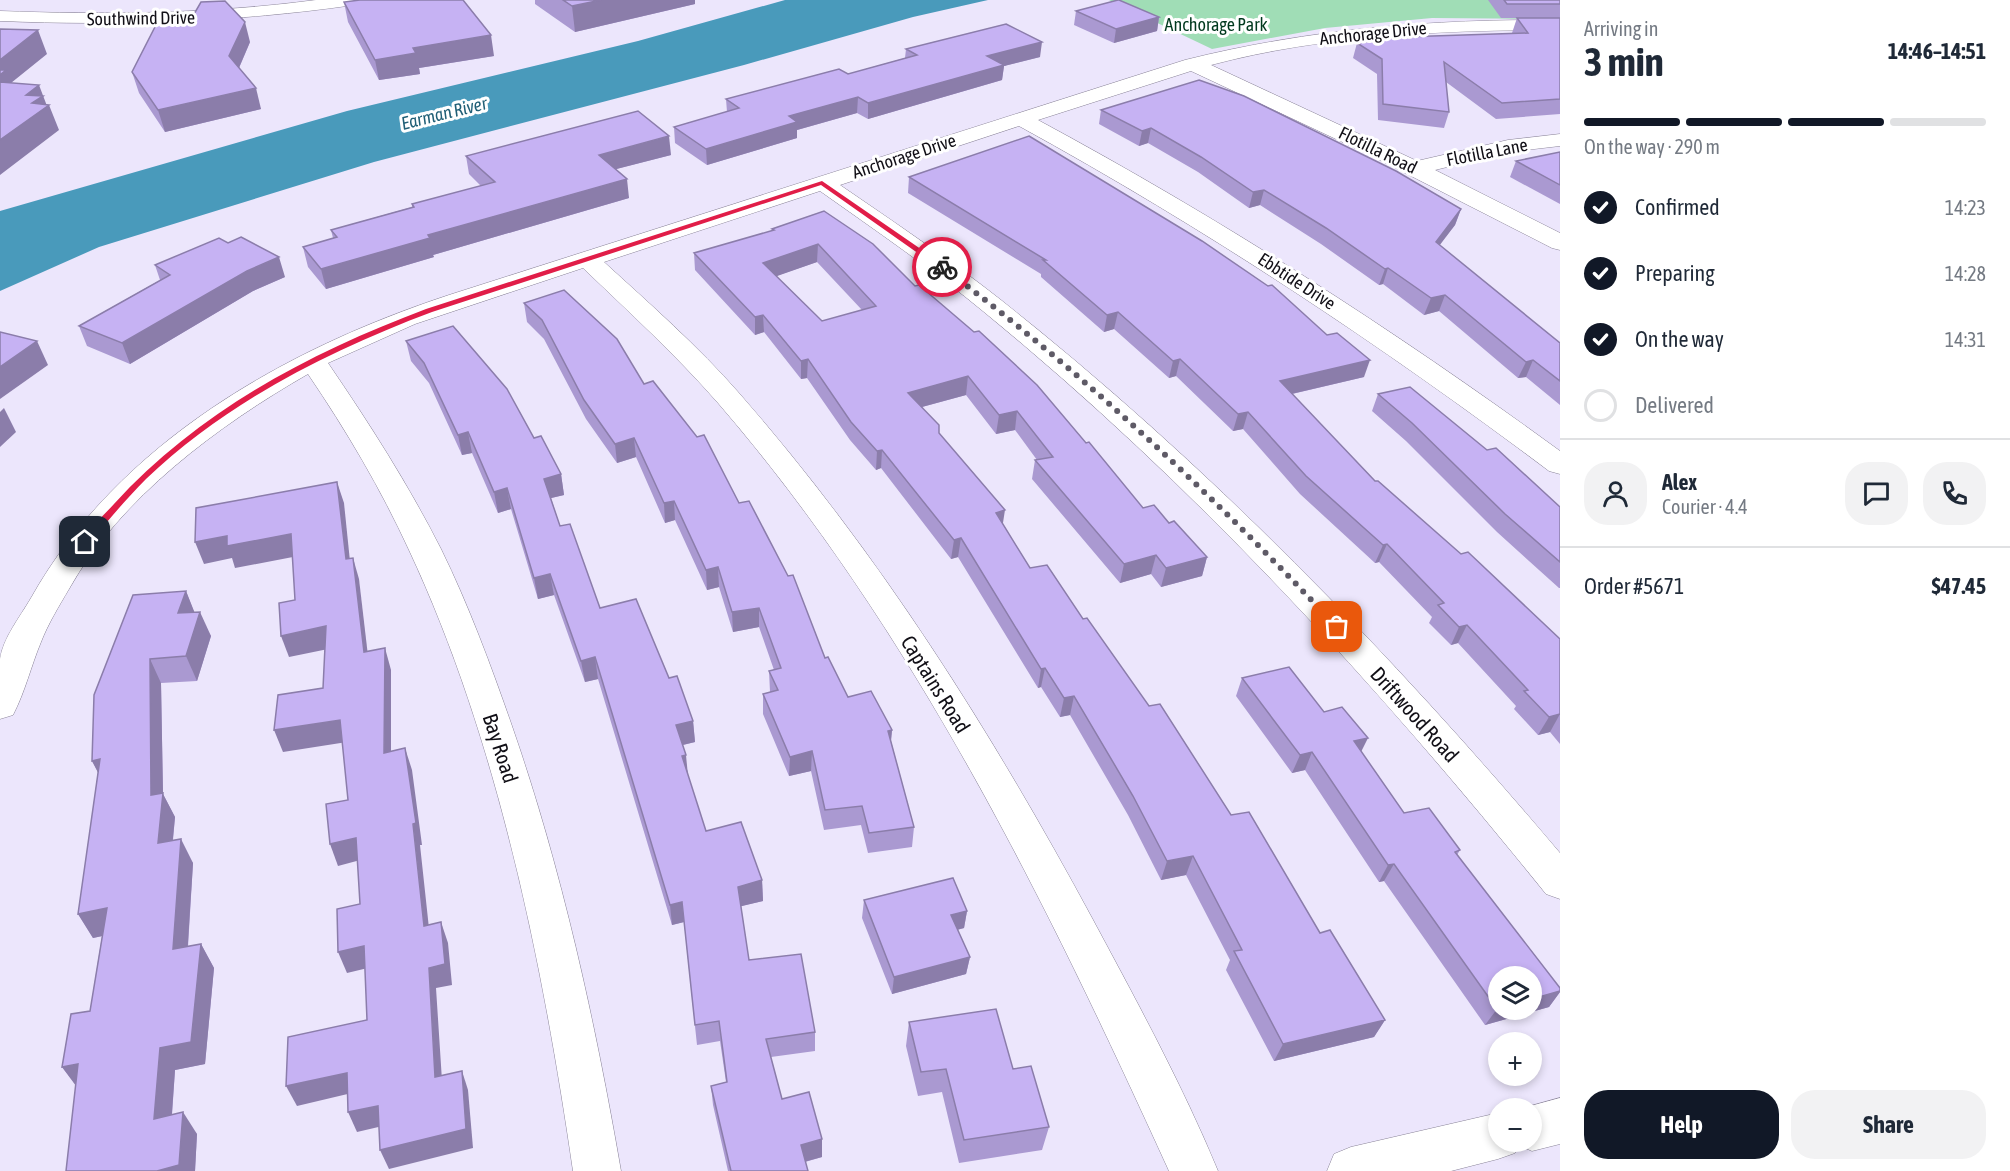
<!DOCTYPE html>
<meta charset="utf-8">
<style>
:root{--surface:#fff;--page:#f2f2f3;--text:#1f2937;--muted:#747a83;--line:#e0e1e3;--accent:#111827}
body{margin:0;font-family:"Asap Condensed",sans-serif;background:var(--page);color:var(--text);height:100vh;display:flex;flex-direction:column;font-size:22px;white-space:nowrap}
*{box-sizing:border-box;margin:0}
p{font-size:20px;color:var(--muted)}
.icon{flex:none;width:33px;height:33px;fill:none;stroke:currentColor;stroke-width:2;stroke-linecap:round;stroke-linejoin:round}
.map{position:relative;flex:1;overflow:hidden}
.side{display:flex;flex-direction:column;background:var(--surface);width:450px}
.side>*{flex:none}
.tools{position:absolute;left:1488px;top:966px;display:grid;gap:12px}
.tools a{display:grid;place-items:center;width:54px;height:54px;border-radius:50%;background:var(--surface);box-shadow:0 3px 9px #0003;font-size:30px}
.pin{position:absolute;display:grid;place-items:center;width:51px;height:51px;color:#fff;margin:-26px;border-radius:12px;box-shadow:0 3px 9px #0006}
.courier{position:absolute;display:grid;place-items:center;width:60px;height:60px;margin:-30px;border:4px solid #e11d48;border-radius:50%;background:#fff;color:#222;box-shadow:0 2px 8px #0007}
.overview em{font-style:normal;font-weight:700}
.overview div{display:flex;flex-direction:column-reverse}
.overview{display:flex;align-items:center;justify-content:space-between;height:102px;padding:0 24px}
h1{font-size:39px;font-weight:700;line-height:45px}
.bar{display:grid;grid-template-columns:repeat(4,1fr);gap:9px 6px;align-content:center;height:72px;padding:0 24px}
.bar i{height:8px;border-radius:4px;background:var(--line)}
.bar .on{background:var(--accent)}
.bar p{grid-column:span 4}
.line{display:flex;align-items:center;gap:15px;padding:0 24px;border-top:2px solid var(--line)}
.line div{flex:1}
.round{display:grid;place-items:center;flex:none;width:63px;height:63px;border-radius:24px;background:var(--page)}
ol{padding:0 24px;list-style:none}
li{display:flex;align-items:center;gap:18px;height:66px}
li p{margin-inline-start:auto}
li .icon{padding:6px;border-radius:50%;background:var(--accent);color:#fff;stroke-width:4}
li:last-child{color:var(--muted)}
li i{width:33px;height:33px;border:3px solid var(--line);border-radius:50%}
.cta{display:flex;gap:12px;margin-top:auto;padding:12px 24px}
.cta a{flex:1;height:69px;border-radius:24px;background:var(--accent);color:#fff;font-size:24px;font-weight:700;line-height:69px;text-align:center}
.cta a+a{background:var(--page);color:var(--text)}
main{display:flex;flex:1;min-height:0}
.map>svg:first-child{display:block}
.green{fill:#a0ddb6}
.water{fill:#499abb}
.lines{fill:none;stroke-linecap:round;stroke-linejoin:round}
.minor-casing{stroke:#898397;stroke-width:1}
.minor{fill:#fff;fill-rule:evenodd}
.wall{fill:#aa99d1;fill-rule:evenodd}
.shaded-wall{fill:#8b7daa}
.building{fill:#c6b2f3;stroke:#8b7daa;stroke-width:1.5;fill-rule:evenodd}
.route{fill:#e11d48}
.done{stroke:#5e5a66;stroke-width:6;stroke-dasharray:0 10.8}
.labels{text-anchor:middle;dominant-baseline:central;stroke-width:6;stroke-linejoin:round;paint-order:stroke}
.far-street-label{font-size:18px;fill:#110f16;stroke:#fff}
.far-park-label{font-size:18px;fill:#00391e;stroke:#fff}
.far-water-label{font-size:18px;font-style:italic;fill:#205f76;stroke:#fff}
.street-label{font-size:21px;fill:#110f16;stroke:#fff}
</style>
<main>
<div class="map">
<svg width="1560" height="1171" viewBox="0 0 1560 1171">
<rect width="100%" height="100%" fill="#ece6fc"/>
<!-- green -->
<polygon class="green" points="1109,0 1560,0 1560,19 1432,18 1325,28 1212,49"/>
<!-- water -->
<polygon class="water" points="785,0 988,0 913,17 744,65 374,162 99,247 0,291 0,211 347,111 638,41"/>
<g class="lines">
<defs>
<g id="minor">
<path d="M316 0H363L360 4 354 5C236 22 119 26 0 21V11C105 15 211 14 316 0Z"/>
<path d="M1560 20V30C1443 30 1324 35 1211 65L1417 161 1508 140 1560 134V146L1508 152 1435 170 1560 233V250L1552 248 1370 155 1191 71 1038 120C1220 218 1393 329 1560 451V474L1549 471C1380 344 1205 228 1019 126L840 185C894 222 949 259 1001 300 1207 463 1390 652 1560 853V899L1546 894C1376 683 1194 484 984 312 932 269 875 230 820 191L604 262C650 304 698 346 739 393 879 553 991 731 1092 918 1136 1000 1182 1084 1218 1171H1169C1046 901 913 629 718 403 676 355 629 312 583 268L415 324 328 363C369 423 408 484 441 549 469 606 491 666 512 726 562 870 595 1021 621 1171H573C543 965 498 740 409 550 381 489 346 430 308 374 219 425 120 498 69 589 59 606 48 624 41 642 31 666 25 692 13 715L0 719C0 699 0 678 0 659 3 638 20 617 31 598 118 443 285 349 449 295L1185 60C1309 29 1433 19 1560 20Z"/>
<polygon points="1560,1098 1560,1144 1532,1151 1518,1145 1515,1153 1498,1159 1451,1171 1327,1171 1334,1154 1351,1147 1498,1113 1498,1142 1532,1142 1532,1108 1523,1108"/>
</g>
</defs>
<!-- minor casing -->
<use href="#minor" class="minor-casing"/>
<!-- minor -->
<use href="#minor" class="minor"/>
</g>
<!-- wall -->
<g class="wall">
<polygon points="535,0 695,0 695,4 575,32 535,4"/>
<polygon points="1488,0 1560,0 1560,114 1496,119 1446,82 1449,112 1444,128 1378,120 1377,74 1353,58 1357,43 1512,33 1517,18 1501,18"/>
<polygon points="344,2 494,56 419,68 420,74 379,80 348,22"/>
<polygon points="1076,11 1159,17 1157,31 1114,43 1074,25"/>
<polygon points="250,42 239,68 261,109 165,132 139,93 132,72"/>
<polygon points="906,49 1040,57 1004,66 1002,80 868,119 857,113 797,130 797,138 707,165 675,143 674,127 727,112 726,99 848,74 905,58"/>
<polygon points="1101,110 1461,209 1455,225 1439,245 1560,343 1560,405 1526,377 1518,378 1439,311 1424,315 1383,284 1379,285 1321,244 1260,205 1249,208 1198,172 1148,143 1139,146 1099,124"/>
<polygon points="1560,152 1560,204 1510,177 1516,161"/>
<polygon points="671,155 616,169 629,198 433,255 434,257 326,289 308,267 303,247 333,238 331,230 412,207 412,204 481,186 469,174 466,156"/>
<polygon points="909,177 1364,377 1292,394 1375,481 1461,554 1560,639 1560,744 1550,732 1538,735 1514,709 1516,706 1458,643 1451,645 1429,623 1432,617 1379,562 1375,563 1300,494 1243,429 1233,431 1176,376 1169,378 1114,329 1104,332 1041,277 1041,274 908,193"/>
<path d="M824 211 915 286 1143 508 1169 523 1207 557 1202 576 1161 587 1151 574 1120 583 1032 479 1035 460H1037L1015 430 996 434 966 395 922 407 939 433 1003 524 1030 568 1083 619 1385 1020 1374 1037 1274 1061 1226 970 1230 960 1186 875 1161 880 1128 815 1070 715 1060 717 1041 687 1038 688 958 557 951 559 881 468 876 470 850 440 807 378 801 379 764 332 755 335 695 270 694 253 772 231V229ZM817 262 862 310 822 321 776 276Z"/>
<polygon points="155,265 285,277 253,291 130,364 87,346 79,326 160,280"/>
<polygon points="524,303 644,384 739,503 825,658 848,697 892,730 891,741 914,827 912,847 868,853 861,825 824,830 811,771 789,776 763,714 763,694 770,692 769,671 774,670 759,627 733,632 719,587 707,590 675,520 665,523 636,457 617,463 586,419 544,339 527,322"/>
<polygon points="406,341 534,438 561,474 564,495 551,498 560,526 600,608 669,678 693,721 695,742 683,745 688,776 706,831 762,880 763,901 741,906 749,960 815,1032 815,1051 771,1057 782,1099 822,1157 805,1162 808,1171 728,1171 713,1105 711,1086 726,1082 720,1041 697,1045 684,922 672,925 598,679 585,682 554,595 538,599 511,509 498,513 472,453 462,455 429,383 411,361"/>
<polygon points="1378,394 1487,450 1560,507 1560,588 1559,588 1497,532 1406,441 1372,411"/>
<polygon points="186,591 194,612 211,636 197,681 161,683 163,794 175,817 173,840 193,863 188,947 201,944 214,968 205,1064 175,1070 172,1115 197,1134 195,1171 66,1171 76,1085 62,1067 90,1011 102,936 93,938 78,914 98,772 92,761"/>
<polygon points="1242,678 1324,712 1361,752 1404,813 1460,850 1457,855 1560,988 1560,992 1549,1007 1485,1025 1384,881 1379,882 1305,770 1292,773 1236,696"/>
<polygon points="864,900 967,911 964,928 957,930 970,957 966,974 892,994 862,918"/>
<polygon points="909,1022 1013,1069 1049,1127 1042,1150 959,1163 942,1092 918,1096 906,1046"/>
</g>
<!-- shaded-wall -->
<g class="shaded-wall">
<polygon points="601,0 695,0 695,4 575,32 572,6"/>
<polygon points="1159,17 1157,31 1114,43 1116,29"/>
<polygon points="245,22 250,42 235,77 229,56"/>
<polygon points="38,30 47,54 11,83 0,106 0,60"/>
<polygon points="491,35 494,56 419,68 420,74 379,80 375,60 413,48"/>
<polygon points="1042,42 1040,57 1004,66 1002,80 868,119 868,103 987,56"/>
<polygon points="39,85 47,106 49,105 59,130 0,175 0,140 26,95"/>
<polygon points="256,88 261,109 165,132 158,110"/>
<polygon points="858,97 857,113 797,130 797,138 707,165 706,149 789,116"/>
<polygon points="1151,128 1148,143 1139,146 1142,131"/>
<polygon points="669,136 671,155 601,173 599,155"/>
<polygon points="627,179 629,198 433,255 434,257 326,289 321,269 428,235"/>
<polygon points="1264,190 1260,205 1249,208 1253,192"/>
<polygon points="1461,209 1455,225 1430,258 1436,242"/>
<polygon points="818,244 817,262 763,281 763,263"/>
<polygon points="279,257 285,277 253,291 130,364 122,343 247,271"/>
<polygon points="1388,268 1383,284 1379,285 1385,269"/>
<polygon points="1445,295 1439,311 1424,315 1431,298"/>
<polygon points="1118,312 1114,329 1104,332 1107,315"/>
<polygon points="763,315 764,332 755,335 755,317"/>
<polygon points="37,341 48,365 0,399 0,367"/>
<polygon points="808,359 807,378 801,379 801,361"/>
<polygon points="1180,359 1176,376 1169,378 1173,361"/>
<polygon points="1370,360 1364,377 1274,398 1280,381"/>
<polygon points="1533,360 1526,377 1518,378 1526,362"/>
<polygon points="968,376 966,395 907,411 908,393"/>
<polygon points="4,408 16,432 0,447 0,412"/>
<polygon points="1017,411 1015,430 996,434 999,415"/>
<polygon points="1248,412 1243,429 1233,431 1238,414"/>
<polygon points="468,432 472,453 462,455 458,435"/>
<polygon points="634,438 636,457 617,463 615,444"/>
<polygon points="882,450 881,468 876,470 877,451"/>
<polygon points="561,474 564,495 547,499 544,479"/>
<polygon points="337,482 344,503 352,581 346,559"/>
<polygon points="507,488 511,509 498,513 494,492"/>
<polygon points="674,501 675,520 665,523 664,503"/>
<polygon points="1005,510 1002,529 996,513"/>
<polygon points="291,534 298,556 235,568 232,558 204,564 195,542 227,536"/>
<polygon points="961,538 958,557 951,559 954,540"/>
<polygon points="1387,544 1379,562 1375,563 1383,545"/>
<polygon points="1156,555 1151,574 1120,583 1124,564"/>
<polygon points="1207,557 1202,576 1161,587 1166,568"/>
<polygon points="353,558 359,579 370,673 364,652"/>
<polygon points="718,567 719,587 707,590 706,570"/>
<polygon points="550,574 554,595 538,599 534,578"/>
<polygon points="186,591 196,616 178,613"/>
<polygon points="759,608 759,627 733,632 732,612"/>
<polygon points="200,612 211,636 197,681 186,656"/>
<polygon points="1467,625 1458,643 1451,645 1459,627"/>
<polygon points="326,626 333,648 289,657 281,636"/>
<polygon points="385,648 391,670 391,775 384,753"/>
<polygon points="595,657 598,679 585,682 581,661"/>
<polygon points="150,659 161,683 163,794 175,817 170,868 158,843 151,795"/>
<polygon points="1045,668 1041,687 1038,688 1041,669"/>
<polygon points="1074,696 1070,715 1060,717 1064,698"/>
<polygon points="1560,714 1550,732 1538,735 1549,717"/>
<polygon points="340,720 347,742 283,752 274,730"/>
<polygon points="693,721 695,742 678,746 676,725"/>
<polygon points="892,730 890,750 888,731"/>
<polygon points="1368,738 1359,756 1354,741"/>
<polygon points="405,748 412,770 422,845 420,845 431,947 424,926"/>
<polygon points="812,751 811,771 789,776 790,757"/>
<polygon points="1312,752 1305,770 1292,773 1300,755"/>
<polygon points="686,755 688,776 682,756"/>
<polygon points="100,759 105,786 92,761"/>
<polygon points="356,838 364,859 338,866 330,844"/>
<polygon points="181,839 193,863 186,973 173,949"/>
<polygon points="1193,856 1186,875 1161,880 1167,861"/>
<polygon points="1394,864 1384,881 1379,882 1388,865"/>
<polygon points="762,880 763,901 738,907 738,887"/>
<polygon points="682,902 684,922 672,925 670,905"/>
<polygon points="107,908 121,932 93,938 78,914"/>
<polygon points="967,911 964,928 948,932 951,915"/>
<polygon points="441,922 448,943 452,985 436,988 443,1096 435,1077 429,968"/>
<polygon points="201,944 214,968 205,1064 175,1070 170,1140 154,1119 160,1048"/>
<polygon points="364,946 372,967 347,973 338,952"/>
<polygon points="970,957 966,974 892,994 894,977"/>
<polygon points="1560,991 1560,992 1549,1007 1485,1025 1497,1009 1498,1008 1498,1010 1532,1010 1532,999"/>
<polygon points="1385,1020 1374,1037 1274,1061 1283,1044"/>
<polygon points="78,1064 79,1090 62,1067"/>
<polygon points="462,1071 468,1090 473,1148 389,1169 380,1150"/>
<polygon points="347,1073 356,1092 297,1106 286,1086"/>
<polygon points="378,1106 387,1125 357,1132 348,1112"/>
<polygon points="183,1112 197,1134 195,1171 157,1171"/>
<polygon points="822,1139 822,1157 800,1163 801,1145"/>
</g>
<!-- building -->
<g class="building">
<polygon points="360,0 463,0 491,35 413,48 416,53 375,60 344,2"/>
<polygon points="563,0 601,0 572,6"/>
<polygon points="1118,0 1119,0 1159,17 1116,29 1076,11"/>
<polygon points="1504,0 1560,0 1560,4 1507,4"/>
<polygon points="225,1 245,22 229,56 256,88 158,110 132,72 157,23 190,21 201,2"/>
<polygon points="1517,18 1560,18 1560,99 1502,103 1444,62 1449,112 1383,104 1382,59 1357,43 1401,37 1528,33"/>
<polygon points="1006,24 1042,42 987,56 1004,65 868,103 858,97 789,116 797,122 706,149 674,127 739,108 726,99 839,69 848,74 917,55 906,49"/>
<polygon points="0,29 38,30 0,60"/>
<polygon points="0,70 6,70 0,75"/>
<polygon points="1199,80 1244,96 1396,171 1461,209 1436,242 1560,343 1560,381 1533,360 1526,362 1445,295 1431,298 1388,268 1385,269 1326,228 1264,190 1253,192 1201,157 1151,128 1142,131 1101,110"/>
<polygon points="0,82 39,85 26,95 43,96 32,103 49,105 0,140"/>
<polygon points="638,111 669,136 599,155 627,179 428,235 430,238 321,269 303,247 337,237 331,230 414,207 412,204 495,182 466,156"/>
<polygon points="1029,136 1202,241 1268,286 1272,285 1327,335 1337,333 1370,360 1280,381 1375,481 1378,481 1461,554 1468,552 1560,639 1560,714 1549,717 1524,691 1528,690 1467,625 1459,627 1438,605 1444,603 1387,544 1383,545 1306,476 1248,412 1238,414 1180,359 1173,361 1118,312 1107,315 1043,260 1046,260 909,177"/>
<polygon points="1560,152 1560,185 1516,161"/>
<path d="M824 211 873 244 915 286 919 285 974 332 979 331 1037 385 1086 443 1089 442 1143 508 1154 505 1169 523 1174 521 1207 557 1166 568 1156 555 1124 564 1035 460 1053 457 1017 411 999 415 968 376 908 393 939 425V433L1005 510 996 513 1030 568 1047 565 1083 619 1087 618 1149 706 1160 704 1231 815 1249 812 1320 933 1330 930 1385 1020 1283 1044 1234 951 1242 950 1193 856 1167 861 1133 796 1074 696 1064 698 1045 668 1041 669 961 538 954 540 882 450 877 451 851 422 808 359 801 361 763 315 755 317 694 253 774 230 772 229ZM818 244 876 306 822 321 763 263Z"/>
<polygon points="241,237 279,257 247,271 122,343 79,326 170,275 155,265 219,238 228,243"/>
<polygon points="564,290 617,339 644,384 653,381 697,437 704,435 739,503 749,501 788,576 793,575 825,658 828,657 848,697 871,691 892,730 888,731 914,827 869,833 862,806 825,810 812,751 790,757 763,694 778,690 769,671 781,668 759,608 732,612 718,567 706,570 674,501 664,503 634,438 615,444 584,400 542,320 524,303"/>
<polygon points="453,326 507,389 534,438 541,436 561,474 544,479 560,526 570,524 600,608 636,599 669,678 677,676 693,721 676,725 686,755 682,756 706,831 741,822 762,880 738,887 749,960 801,954 815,1032 766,1039 782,1099 809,1092 822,1139 801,1145 808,1171 731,1171 711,1086 727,1082 719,1021 695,1025 682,902 670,905 595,657 581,661 550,574 534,578 507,488 494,492 468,432 458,435 424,363 406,341"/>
<polygon points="0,332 37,341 0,367"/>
<polygon points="1410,387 1487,450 1496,448 1560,507 1560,562 1505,514 1412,423 1378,394"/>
<polygon points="337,482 346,559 353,558 364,652 385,648 384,753 405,748 416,823 413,824 424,926 441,922 445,964 429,968 435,1077 462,1071 466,1129 380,1150 378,1106 348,1112 347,1073 286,1086 288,1037 367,1020 364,946 338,952 337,909 360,904 356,838 330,844 326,804 348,800 340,720 274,730 278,695 323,688 326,626 281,636 279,603 295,600 291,534 227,546 227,536 195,542 196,508"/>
<polygon points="186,591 178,613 200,612 186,656 150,659 151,795 163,793 158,843 181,839 173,949 201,944 191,1042 160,1048 154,1119 183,1112 179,1165 157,1171 66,1171 78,1064 62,1067 71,1014 90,1011 107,908 78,914 100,759 92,761 94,695 133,595"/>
<polygon points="1289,667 1324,712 1342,707 1368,738 1354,741 1404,813 1429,808 1460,850 1455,852 1560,988 1560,991 1532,999 1532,976 1498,976 1498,1008 1497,1009 1394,864 1388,865 1312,752 1300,755 1242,678"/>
<polygon points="953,878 967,911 951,915 970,957 894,977 864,900"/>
<polygon points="996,1009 1013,1069 1031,1066 1049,1127 964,1140 946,1069 921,1072 909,1022"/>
</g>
<!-- route -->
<path class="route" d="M822 181 944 265V268H939L821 185 432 312C328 351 227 402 146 479 126 499 107 522 88 544L80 542C90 528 103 516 114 504 199 411 309 353 426 309Z"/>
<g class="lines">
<!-- done -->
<path class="done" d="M942 267C1085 374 1215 497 1337 627"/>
</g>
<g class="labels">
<!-- far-street labels -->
<g class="far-street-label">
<text transform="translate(141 18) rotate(-1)">Southwind Drive</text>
<text transform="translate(1373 33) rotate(-6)">Anchorage Drive</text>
<text transform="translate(1378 150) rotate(26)">Flotilla Road</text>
<text transform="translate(1487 152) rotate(-11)">Flotilla Lane</text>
<text transform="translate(904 156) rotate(-18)">Anchorage Drive</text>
<text transform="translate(1297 281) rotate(33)">Ebbtide Drive</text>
</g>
<!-- far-park labels -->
<g class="far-park-label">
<text x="1216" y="24">Anchorage Park</text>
</g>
<!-- far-water labels -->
<g class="far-water-label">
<text transform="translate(444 113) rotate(-14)">Earman River</text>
</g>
<!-- street labels -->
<g class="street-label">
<text transform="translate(936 684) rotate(58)">Captains Road</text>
<text transform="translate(1415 714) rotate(48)">Driftwood Road</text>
<text transform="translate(501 748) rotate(72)">Bay Road</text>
</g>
</g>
</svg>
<div class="tools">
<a><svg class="icon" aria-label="layers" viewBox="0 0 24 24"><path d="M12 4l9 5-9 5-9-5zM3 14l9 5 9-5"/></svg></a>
<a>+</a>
<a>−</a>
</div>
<div class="pin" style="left:1337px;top:627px;background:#ea580c"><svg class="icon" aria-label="bag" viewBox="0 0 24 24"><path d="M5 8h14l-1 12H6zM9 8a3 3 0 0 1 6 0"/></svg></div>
<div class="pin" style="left:85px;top:542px;background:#1f2937"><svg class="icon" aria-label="home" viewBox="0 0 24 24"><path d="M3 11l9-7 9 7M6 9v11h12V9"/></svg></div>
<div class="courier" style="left:942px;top:267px"><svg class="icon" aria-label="bike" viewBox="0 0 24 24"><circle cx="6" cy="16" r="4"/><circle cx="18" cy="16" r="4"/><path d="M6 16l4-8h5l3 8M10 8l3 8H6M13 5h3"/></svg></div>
</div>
<section class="side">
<div class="overview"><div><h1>3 min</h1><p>Arriving in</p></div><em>14:46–14:51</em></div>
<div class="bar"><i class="on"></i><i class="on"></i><i class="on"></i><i></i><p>On the way · 290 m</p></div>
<ol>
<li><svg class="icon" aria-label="check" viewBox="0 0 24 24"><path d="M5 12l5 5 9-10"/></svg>Confirmed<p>14:23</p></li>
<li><svg class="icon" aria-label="check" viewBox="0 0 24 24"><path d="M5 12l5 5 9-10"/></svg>Preparing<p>14:28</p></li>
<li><svg class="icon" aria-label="check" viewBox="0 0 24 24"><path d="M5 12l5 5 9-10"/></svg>On the way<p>14:31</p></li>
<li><i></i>Delivered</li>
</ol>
<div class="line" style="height:108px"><a class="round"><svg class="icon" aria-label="person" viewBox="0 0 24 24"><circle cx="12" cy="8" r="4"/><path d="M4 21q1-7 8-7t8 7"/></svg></a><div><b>Alex</b><p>Courier · 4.4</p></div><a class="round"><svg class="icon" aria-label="chat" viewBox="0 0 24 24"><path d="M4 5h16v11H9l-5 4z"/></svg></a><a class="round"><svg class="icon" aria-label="phone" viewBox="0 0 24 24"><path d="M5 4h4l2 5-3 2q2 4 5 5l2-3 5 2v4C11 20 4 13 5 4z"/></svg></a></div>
<div class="line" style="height:78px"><div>Order #5671</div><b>$47.45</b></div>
<div class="cta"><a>Help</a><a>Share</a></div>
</section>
</main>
